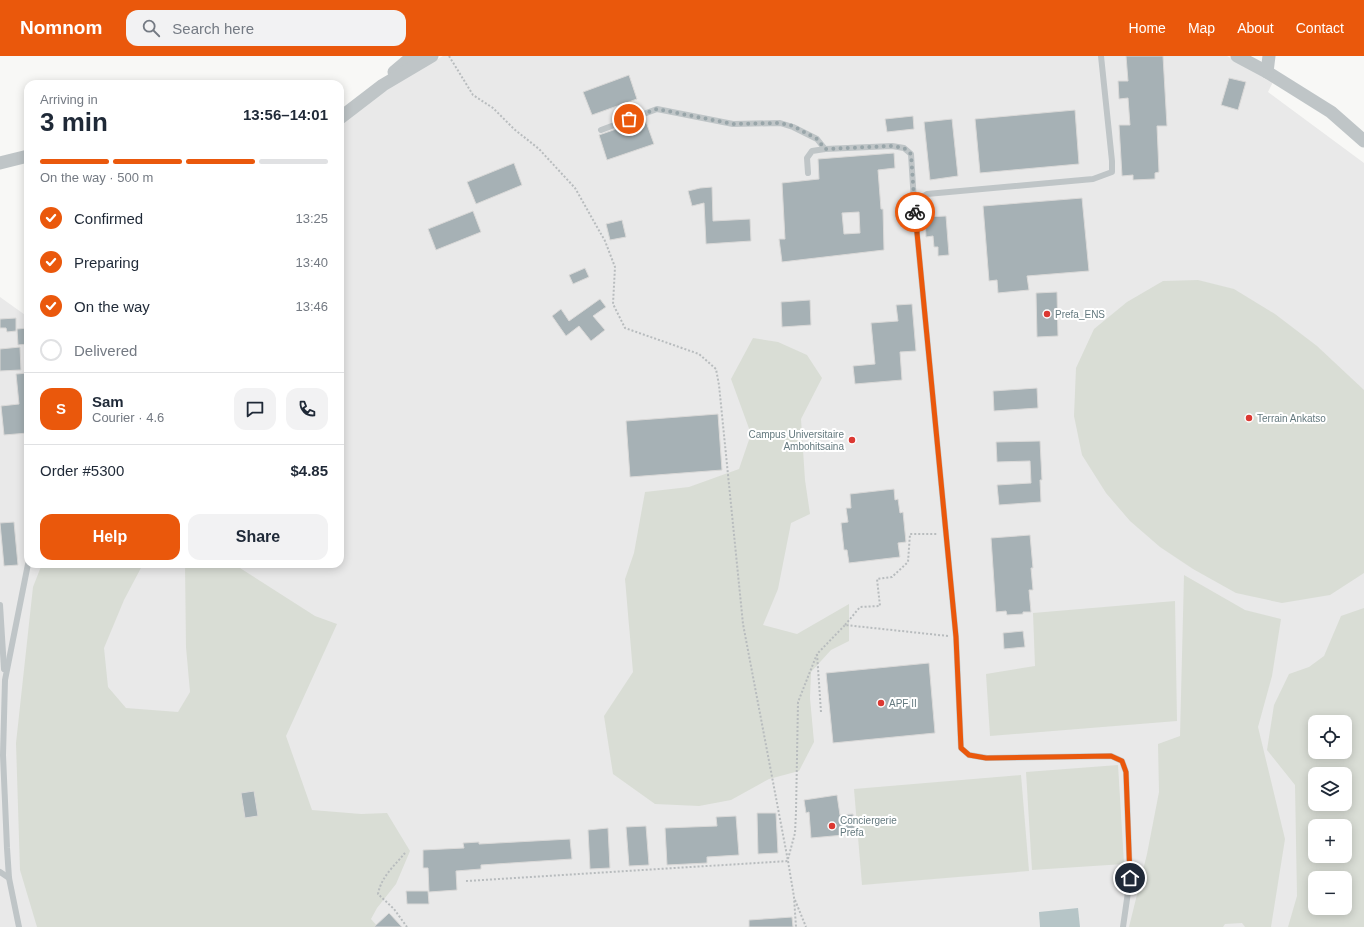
<!DOCTYPE html>
<meta charset="utf-8">
<style>
:root{--surface:#fff;--page:#f2f2f3;--text:#1f2937;--muted:#747a83;--line:#e0e1e3;--accent:#ea580c}
body{margin:0;font-family:Arial,sans-serif;background:var(--page);color:var(--text);height:100vh;display:flex;flex-direction:column;font-size:15px;white-space:nowrap}
*{box-sizing:border-box;margin:0}
p{font-size:13px;color:var(--muted)}
.icon{flex:none;width:22px;height:22px;fill:none;stroke:currentColor;stroke-width:2;stroke-linecap:round;stroke-linejoin:round}
.map{position:relative;flex:1;overflow:hidden}
.drawer{position:absolute;left:24px;top:24px;width:320px;height:488px;display:flex;flex-direction:column;background:var(--surface);border-radius:12px;box-shadow:0 2px 10px #0003}
.drawer>*{flex:none}
.controls{position:absolute;left:1308px;top:659px;display:grid;gap:8px}
.controls a{display:grid;place-items:center;width:44px;height:44px;border-radius:8px;background:var(--surface);box-shadow:0 2px 10px #0003;font-size:20px}
.pin{position:absolute;display:grid;place-items:center;width:34px;height:34px;color:#fff;margin:-17px;border:2px solid #fff;border-radius:50%;box-shadow:0 1px 4px #0007}
.courier{position:absolute;display:grid;place-items:center;width:40px;height:40px;margin:-20px;border:3px solid #ea580c;border-radius:50%;background:#fff;color:#222;box-shadow:0 1px 5px #0007}
.head em{font-style:normal;font-weight:800}
.head div{display:flex;flex-direction:column-reverse}
.head{display:flex;align-items:center;justify-content:space-between;height:68px;padding:0 16px}
h1{font-size:26px;font-weight:800;line-height:30px}
.bar{display:grid;grid-template-columns:repeat(4,1fr);gap:6px 4px;align-content:center;height:48px;padding:0 16px}
.bar i{height:5px;border-radius:3px;background:var(--line)}
.bar .current{background:var(--accent)}
.bar p{grid-column:span 4}
.line{display:flex;align-items:center;gap:10px;padding:0 16px;border-top:1px solid var(--line)}
.line div{flex:1}
.round{display:grid;place-items:center;flex:none;width:42px;height:42px;border-radius:12px;background:var(--page)}
ol{padding:0 16px;list-style:none}
li{display:flex;align-items:center;gap:12px;height:44px}
li p{margin-inline-start:auto}
li .icon{padding:4px;border-radius:50%;background:var(--accent);color:#fff;stroke-width:4}
li:last-child{color:var(--muted)}
li i{width:22px;height:22px;border:2px solid var(--line);border-radius:50%}
.button{display:flex;gap:8px;margin-top:auto;padding:8px 16px}
.button a{flex:1;height:46px;border-radius:12px;background:var(--accent);color:#fff;font-size:16px;font-weight:800;line-height:46px;text-align:center}
.button a+a{background:var(--page);color:var(--text)}
header{display:flex;align-items:center;gap:24px;box-sizing:border-box;height:56px;padding:0 20px;background:var(--accent);color:#fff}
header strong{font-size:19px}
nav{display:flex;gap:22px;margin-inline-start:auto;font-size:14px}
.search{width:280px;height:36px;background:var(--page);display:flex;align-items:center;gap:10px;box-sizing:border-box;padding:0 14px;border-radius:12px;color:var(--muted);font-size:15px}
.map>svg:first-child{display:block}
.built{fill:#e9e9e9;fill-rule:evenodd}
.green{fill:#d9ddd5;fill-rule:evenodd}
.water{fill:#b6c5c7}
.building{fill:#a6b1b5;stroke:#dad9d8;fill-rule:evenodd}
.lines{fill:none;stroke-linecap:round;stroke-linejoin:round}
.path{stroke:#b8bcbe;stroke-width:2;stroke-dasharray:2 2;stroke-linecap:butt}
.service{stroke:#bfc5c7;stroke-width:6}
.minor{stroke:#bfc5c7;stroke-width:13}
.done{stroke:#98a5a9;stroke-width:4;stroke-dasharray:0 7.2}
.route{stroke:#ea580c;stroke-width:5}
.poi-dot{fill:#dc3832;stroke:#fff;stroke-width:1.5}
.labels{text-anchor:middle;dominant-baseline:central;stroke-width:4;stroke-linejoin:round;paint-order:stroke}
.poi-label{font-size:10px;fill:#64797f;stroke:#fff;text-anchor:start}
</style>
<header>
<strong>Nomnom</strong>
<div class="search"><svg class="icon" aria-label="search" viewBox="0 0 24 24"><circle cx="10" cy="10" r="6"/><path d="M15 15l6 6"/></svg>Search here</div>
<nav><a>Home</a><a>Map</a><a>About</a><a>Contact</a></nav>
</header>
<div class="map">
<svg width="1364" height="871" viewBox="0 0 1364 871">
<rect width="100%" height="100%" fill="#f8f8f6"/>
<!-- built -->
<path class="built" d="M443 0H1227L1273 26 1268 36 1364 107V871H0V241L28 261V508H340V68L399 25ZM1315 666H1345V696H1315ZM1315 718H1345V748H1315ZM1315 770H1345V800H1315ZM1315 822H1345V852H1315Z"/>
<!-- green -->
<g class="green">
<polygon points="1198,224 1234,233 1275,258 1317,290 1364,334 1364,517 1330,539 1282,547 1236,537 1193,513 1160,491 1130,465 1106,437 1082,399 1074,360 1076,312 1094,273 1127,246 1163,225"/>
<polygon points="753,282 778,286 807,299 822,322 801,363 805,424 810,458 791,467 778,533 763,569 797,578 849,548 849,585 831,594 811,616 810,642 814,686 799,715 769,723 731,744 699,750 655,748 613,718 604,660 633,616 625,523 634,497 645,436 689,431 739,413 751,378 731,323"/>
<polygon points="42,508 143,508 124,544 104,592 108,631 126,652 178,656 190,636 186,591 185,509 240,512 315,560 337,568 286,680 312,754 361,758 387,757 410,795 396,828 377,852 371,863 378,871 37,871 20,814 16,687 33,531"/>
<polygon points="1184,519 1245,554 1281,563 1272,620 1258,671 1285,783 1271,871 1245,871 1242,867 1225,868 1223,871 1129,871 1147,798 1159,736 1158,688 1180,680"/>
<polygon points="1175,545 1177,665 990,680 986,618 1035,610 1033,557"/>
<path d="M1364 552V871H1288L1297 840 1295 729 1267 694 1274 649 1289 618 1309 611 1324 600 1341 560ZM1315 666H1345V696H1315ZM1315 718H1345V748H1315ZM1315 770H1345V800H1315ZM1315 822H1345V852H1315Z"/>
<polygon points="1118,709 1124,808 1032,814 1026,716"/>
<polygon points="1021,719 1029,815 862,829 854,733"/>
</g>
<!-- water -->
<polygon class="water" points="1078,852 1080,871 1040,871 1039,856"/>
<!-- building -->
<g class="building">
<polygon points="1126,0 1163,0 1167,70 1157,70 1159,116 1155,117 1155,123 1133,124 1133,119 1122,120 1119,69 1130,69 1128,42 1119,43 1118,25 1128,25"/>
<polygon points="629,19 637,43 592,59 583,36"/>
<polygon points="1229,22 1246,26 1238,54 1221,49"/>
<polygon points="1075,54 1079,108 980,117 975,63"/>
<polygon points="913,60 914,73 887,76 885,63"/>
<polygon points="645,63 654,88 607,104 599,79"/>
<polygon points="952,63 958,120 930,124 924,66"/>
<path d="M894 97 895 112 878 114 881 153H883L884 194 782 206 779 183H785L782 127 819 123 818 103ZM859 156 860 177 844 178 842 157Z"/>
<polygon points="514,107 522,129 476,148 467,126"/>
<polygon points="712,131 713,165 750,163 751,185 706,188 704,147 692,150 688,135 700,132"/>
<polygon points="1082,142 1089,215 1027,220 1029,234 998,237 997,224 989,225 983,150"/>
<polygon points="473,155 481,176 436,194 428,173"/>
<polygon points="946,160 949,199 938,200 938,191 934,191 933,180 926,181 925,161"/>
<polygon points="622,164 626,181 610,184 606,168"/>
<polygon points="585,212 589,221 573,228 569,219"/>
<polygon points="1057,236 1058,280 1037,281 1036,237"/>
<polygon points="600,243 606,251 593,260 605,274 591,285 579,270 566,280 552,260 561,253 569,265"/>
<polygon points="810,244 811,269 782,271 781,246"/>
<polygon points="912,248 916,295 900,296 902,324 855,328 853,310 875,308 871,267 898,265 896,249"/>
<polygon points="16,262 16,275 7,276 6,272 0,272 0,263"/>
<polygon points="28,272 28,288 18,289 17,273"/>
<polygon points="20,291 21,314 0,315 0,293"/>
<polygon points="28,317 28,377 4,379 1,350 19,348 16,318"/>
<polygon points="1037,332 1038,352 994,355 993,335"/>
<polygon points="718,358 722,414 630,421 626,365"/>
<polygon points="1040,385 1042,424 1040,424 1041,446 999,449 997,429 1031,427 1030,405 997,406 996,386"/>
<polygon points="894,433 895,444 898,443 900,457 903,456 906,486 898,487 900,501 849,507 847,494 844,494 841,467 848,466 846,452 851,452 850,438"/>
<polygon points="14,466 18,509 4,510 0,467"/>
<polygon points="1030,479 1033,512 1031,512 1033,534 1029,534 1031,556 1023,556 1023,558 1007,559 1006,555 996,556 991,482"/>
<polygon points="1023,575 1025,591 1004,593 1003,577"/>
<polygon points="929,607 935,677 833,687 826,617"/>
<polygon points="254,735 258,760 245,762 241,737"/>
<polygon points="837,739 840,759 853,758 855,778 811,782 809,756 806,757 804,744"/>
<polygon points="757,757 776,757 778,797 758,798"/>
<polygon points="736,760 739,799 707,801 707,807 667,809 665,772 717,770 716,761"/>
<polygon points="646,770 649,809 629,810 626,771"/>
<polygon points="608,772 610,812 590,813 588,774"/>
<polygon points="570,783 572,803 481,809 481,813 456,815 457,834 429,836 428,812 423,812 423,794 464,792 463,787 479,786 479,788"/>
<polygon points="406,835 428,835 429,848 407,848"/>
<polygon points="389,857 402,871 374,871"/>
<polygon points="792,861 793,871 749,871 749,864"/>
</g>
<g class="lines">
<!-- path -->
<g class="path">
<polyline points="449,0 473,39 493,52 514,73 539,93 575,132 605,185 615,211 613,248 625,272 699,298 716,313 719,329 743,568 788,805 794,841 796,871"/>
<polyline points="845,569 860,551 880,550 877,523 892,521 908,506 910,478 937,478"/>
<polyline points="821,656 817,598 845,569 948,580"/>
<path d="M405 797C395 809 381 821 378 838L394 853 407 871"/>
<polyline points="788,803 795,777 796,756 798,646 817,598"/>
<polyline points="466,825 788,805"/>
<polyline points="795,844 806,871"/>
</g>
<!-- service -->
<g class="service">
<polyline points="601,74 657,53 733,68 780,67 793,71 817,83 825,93"/>
<polyline points="808,117 807,102 812,95 825,93 892,90 904,92 911,98 914,146 956,581 961,692 969,699 987,702 1111,700 1122,705 1126,716 1130,822 1123,871"/>
<polyline points="914,146 927,138 1093,123 1112,116 1112,105 1101,0"/>
<polyline points="0,549 4,613"/>
<polyline points="0,816 9,822"/>
<polyline points="19,871 9,822 7,792 3,699 5,624 28,508"/>
</g>
<!-- minor -->
<g class="minor">
<polyline points="1237,0 1267,16 1331,56 1364,85"/>
<polyline points="394,16 413,0"/>
<polyline points="1267,16 1269,0"/>
<polyline points="340,62 383,29 432,0"/>
<polyline points="0,107 28,100"/>
</g>
</g>
<g class="lines">
<!-- done -->
<polyline class="done" points="629,63 657,53 733,68 780,67 793,70 817,83 825,93 892,90 904,92 911,98 915,156"/>
<!-- route -->
<polyline class="route" points="915,156 956,581 961,692 969,699 986,702 1111,700 1122,705 1126,716 1130,822"/>
</g>
<!-- markers -->
<g class="poi-dot">
<circle cx="1047" cy="258" r="4"/>
<circle cx="1249" cy="362" r="4"/>
<circle cx="852" cy="384" r="4"/>
<circle cx="881" cy="647" r="4"/>
<circle cx="832" cy="770" r="4"/>
</g>
<g class="labels">
<!-- poi labels -->
<g class="poi-label">
<text x="1055" y="258">Prefa_ENS</text>
<text x="1257" y="362">Terrain Ankatso</text>
<text x="844" y="378" text-anchor="end">Campus Universitaire<tspan x="844" dy="12">Ambohitsaina</tspan></text>
<text x="889" y="647">APF II</text>
<text x="840" y="764">Conciergerie<tspan x="840" dy="12">Prefa</tspan></text>
</g>
</g>
</svg>
<div class="controls">
<a><svg class="icon" aria-label="locate" viewBox="0 0 24 24"><circle cx="12" cy="12" r="6"/><path d="M12 2v4M12 18v4M2 12h4M18 12h4"/></svg></a>
<a><svg class="icon" aria-label="layers" viewBox="0 0 24 24"><path d="M12 4l9 5-9 5-9-5zM3 14l9 5 9-5"/></svg></a>
<a>+</a>
<a>−</a>
</div>
<div class="pin" style="left:629px;top:63px;background:#ea580c"><svg class="icon" aria-label="bag" viewBox="0 0 24 24"><path d="M5 8h14l-1 12H6zM9 8a3 3 0 0 1 6 0"/></svg></div>
<div class="pin" style="left:1130px;top:822px;background:#1f2937"><svg class="icon" aria-label="home" viewBox="0 0 24 24"><path d="M3 11l9-7 9 7M6 9v11h12V9"/></svg></div>
<div class="courier" style="left:915px;top:156px"><svg class="icon" aria-label="bike" viewBox="0 0 24 24"><circle cx="6" cy="16" r="4"/><circle cx="18" cy="16" r="4"/><path d="M6 16l4-8h5l3 8M10 8l3 8H6M13 5h3"/></svg></div>
<section class="drawer">
<div class="head"><div><h1>3 min</h1><p>Arriving in</p></div><em>13:56–14:01</em></div>
<div class="bar"><i class="current"></i><i class="current"></i><i class="current"></i><i></i><p>On the way · 500 m</p></div>
<ol>
<li><svg class="icon" aria-label="check" viewBox="0 0 24 24"><path d="M5 12l5 5 9-10"/></svg>Confirmed<p>13:25</p></li>
<li><svg class="icon" aria-label="check" viewBox="0 0 24 24"><path d="M5 12l5 5 9-10"/></svg>Preparing<p>13:40</p></li>
<li><svg class="icon" aria-label="check" viewBox="0 0 24 24"><path d="M5 12l5 5 9-10"/></svg>On the way<p>13:46</p></li>
<li><i></i>Delivered</li>
</ol>
<div class="line" style="height:72px"><b class="round" style="background:var(--accent);color:#fff">S</b><div><b>Sam</b><p>Courier · 4.6</p></div><a class="round"><svg class="icon" aria-label="chat" viewBox="0 0 24 24"><path d="M4 5h16v11H9l-5 4z"/></svg></a><a class="round"><svg class="icon" aria-label="phone" viewBox="0 0 24 24"><path d="M5 4h4l2 5-3 2q2 4 5 5l2-3 5 2v4C11 20 4 13 5 4z"/></svg></a></div>
<div class="line" style="height:52px"><div>Order #5300</div><b>$4.85</b></div>
<div class="button"><a>Help</a><a>Share</a></div>
</section>
</div>
